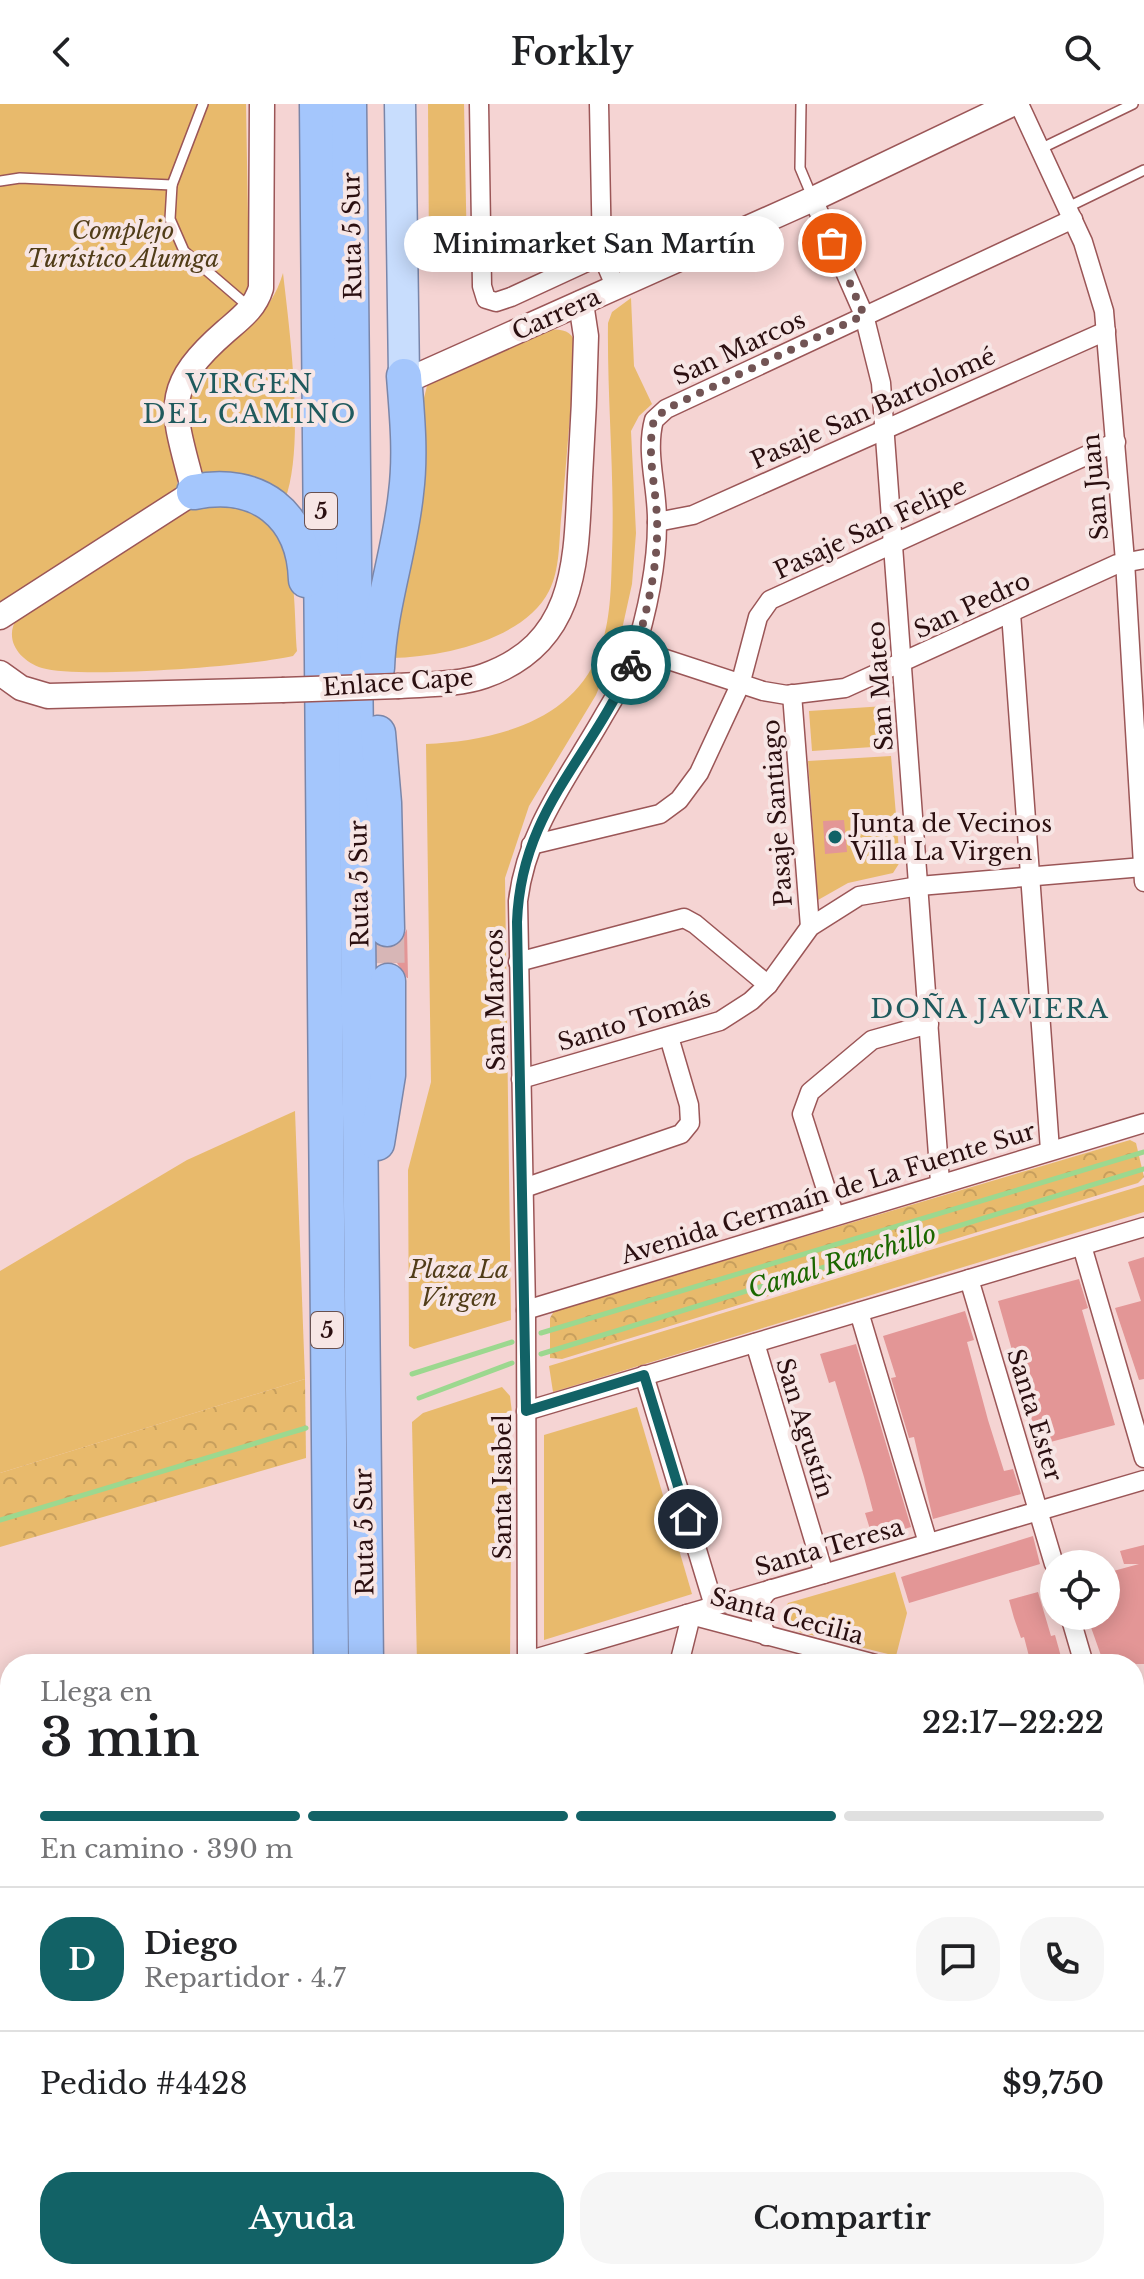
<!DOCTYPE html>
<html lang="es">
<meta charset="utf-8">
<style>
:root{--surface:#fff;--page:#f6f6f6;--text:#202124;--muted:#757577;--line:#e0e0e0;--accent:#126266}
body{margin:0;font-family:"Libre Baskerville",serif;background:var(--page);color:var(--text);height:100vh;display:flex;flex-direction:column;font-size:30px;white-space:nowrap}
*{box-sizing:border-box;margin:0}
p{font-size:26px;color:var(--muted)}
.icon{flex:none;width:44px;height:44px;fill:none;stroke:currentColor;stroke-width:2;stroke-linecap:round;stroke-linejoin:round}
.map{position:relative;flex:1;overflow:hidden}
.details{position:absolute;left:0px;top:1550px;width:1144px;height:626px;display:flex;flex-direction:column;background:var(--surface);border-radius:32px 32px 0 0;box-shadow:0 4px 20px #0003}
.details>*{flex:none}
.fabs{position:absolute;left:1040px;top:1446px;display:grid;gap:16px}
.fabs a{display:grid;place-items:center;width:80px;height:80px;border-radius:50%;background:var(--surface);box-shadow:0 4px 20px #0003;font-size:40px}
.pin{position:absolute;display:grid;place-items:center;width:68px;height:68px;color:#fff;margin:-34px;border:4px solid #fff;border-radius:50%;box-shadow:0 2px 8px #0007}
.courier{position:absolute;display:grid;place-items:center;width:80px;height:80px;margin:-40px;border:6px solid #126266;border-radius:50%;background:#fff;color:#222;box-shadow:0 2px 10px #0007}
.bubble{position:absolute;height:56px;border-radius:28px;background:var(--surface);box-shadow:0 4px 20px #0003;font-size:26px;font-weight:600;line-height:56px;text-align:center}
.head em{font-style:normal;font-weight:600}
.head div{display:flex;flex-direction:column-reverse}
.head{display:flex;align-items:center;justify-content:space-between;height:136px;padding:0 40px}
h1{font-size:52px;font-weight:600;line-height:60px}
.bar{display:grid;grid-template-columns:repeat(4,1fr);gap:12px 8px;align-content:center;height:96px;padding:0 40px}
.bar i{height:10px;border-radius:6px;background:var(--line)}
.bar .current{background:var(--accent)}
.bar p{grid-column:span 4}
.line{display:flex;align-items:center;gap:20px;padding:0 40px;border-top:2px solid var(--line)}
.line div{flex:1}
.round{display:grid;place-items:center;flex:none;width:84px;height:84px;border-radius:32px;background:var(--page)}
.primary-button{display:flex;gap:16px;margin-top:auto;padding:16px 40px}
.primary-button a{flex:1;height:92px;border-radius:32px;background:var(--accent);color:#fff;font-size:32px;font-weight:600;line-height:92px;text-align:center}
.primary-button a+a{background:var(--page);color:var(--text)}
header{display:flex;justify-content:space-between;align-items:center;height:104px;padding:0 40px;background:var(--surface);font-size:36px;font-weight:600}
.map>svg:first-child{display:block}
.green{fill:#e8ba6c}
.forest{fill:url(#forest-crowns)}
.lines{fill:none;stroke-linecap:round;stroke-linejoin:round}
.stream{stroke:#9cd88f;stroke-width:5}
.building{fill:#e39696}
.motorway-tunnel{stroke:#d7b6b6;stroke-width:34;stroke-dasharray:34 17;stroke-linecap:butt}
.service-casing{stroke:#9b5657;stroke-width:12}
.minor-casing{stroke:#9b5657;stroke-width:21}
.tertiary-casing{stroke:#9b5657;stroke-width:27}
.primary-casing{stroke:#7a86a9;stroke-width:33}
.motorway-casing{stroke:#7a86a9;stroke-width:37}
.service{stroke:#fff;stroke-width:9}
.minor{stroke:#fff;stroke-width:18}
.tertiary{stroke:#fff;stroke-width:24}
.primary{stroke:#c8ddfd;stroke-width:30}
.motorway{stroke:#a4c6fc;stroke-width:34}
.tertiary-bridge-casing{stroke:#9b5657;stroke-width:27;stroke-linecap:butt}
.tertiary-bridge{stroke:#fff;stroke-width:24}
.done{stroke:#725454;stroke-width:8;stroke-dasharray:0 14.4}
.route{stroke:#126266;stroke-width:10}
.poi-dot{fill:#126266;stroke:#f7e6e5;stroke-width:3}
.labels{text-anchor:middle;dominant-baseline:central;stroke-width:8;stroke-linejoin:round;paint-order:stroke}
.shield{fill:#f7e6e5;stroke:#685050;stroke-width:2}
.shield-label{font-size:22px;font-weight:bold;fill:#2b0f10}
.park-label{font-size:24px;font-style:italic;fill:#513d19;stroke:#f7e6e5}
.street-label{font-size:24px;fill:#2b0f10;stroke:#f7e6e5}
.poi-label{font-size:24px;fill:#2b0f10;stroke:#f7e6e5;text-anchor:start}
.neighbourhood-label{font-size:26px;letter-spacing:2px;fill:#1f5a5d;stroke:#f7e6e5}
.water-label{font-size:26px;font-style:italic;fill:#1b6700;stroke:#f7e6e5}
</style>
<header><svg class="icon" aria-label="back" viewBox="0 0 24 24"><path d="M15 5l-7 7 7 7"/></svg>Forkly<svg class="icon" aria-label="search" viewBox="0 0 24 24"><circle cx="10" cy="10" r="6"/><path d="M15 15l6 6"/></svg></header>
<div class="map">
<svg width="1144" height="2175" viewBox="0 0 1144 2175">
<defs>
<pattern id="forest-crowns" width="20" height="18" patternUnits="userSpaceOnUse" patternTransform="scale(2)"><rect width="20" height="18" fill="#e8ba6c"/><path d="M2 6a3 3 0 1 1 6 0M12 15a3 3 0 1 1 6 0" fill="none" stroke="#c79f5d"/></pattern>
</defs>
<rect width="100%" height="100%" fill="#f5d4d3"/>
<!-- green -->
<g class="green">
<polygon points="0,0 246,0 249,172 245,206 167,305 179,390 0,500"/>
<polygon points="428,0 464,0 467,151 429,152"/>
<path d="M283 169C290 230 305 341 285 396L249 372 199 374C196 356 182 316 186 301 198 243 264 235 283 169Z"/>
<path d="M631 194 634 262 652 300 639 312 631 327 636 429 632 480 621 530 596 591 529 702 505 774 511 1216 414 1245 409 1242 408 1066 431 978 426 640C493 637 573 618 599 548 611 518 611 482 612 451 615 374 607 296 608 219L612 208Z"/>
<path d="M547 226C563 224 573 227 577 243 570 300 567 357 561 415 559 437 560 466 549 487 524 536 442 553 392 554L423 298 428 278Z"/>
<path d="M198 398C214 400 240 398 254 404 300 426 293 505 297 547L293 552C251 562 80 575 42 564 20 557 3 536 17 514Z"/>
<polygon points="885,602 888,642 812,647 809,607"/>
<polygon points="891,652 900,758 893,769 848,779 818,796 808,657"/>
<polygon points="295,1007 305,1275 0,1369 0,1167 187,1056"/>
<polygon points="1144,1081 1144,1108 553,1288 549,1262"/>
<polygon points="502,1283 510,1292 512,1309 510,1560 417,1560 412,1318 423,1309"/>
<polygon points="637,1303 692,1490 544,1536 544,1331"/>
<polygon points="895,1468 907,1509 896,1552 795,1527 784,1520 781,1511 788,1499"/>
</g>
<!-- forest -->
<g class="forest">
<polygon points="1130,1036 1136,1039 1144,1073 1138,1079 562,1255 550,1254 550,1214 554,1207"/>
<polygon points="305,1275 306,1354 0,1443 0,1369"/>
</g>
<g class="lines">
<!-- stream -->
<g class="stream">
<polyline points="541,1229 1144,1048"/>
<polyline points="541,1250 1144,1065"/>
<polyline points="412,1270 512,1238"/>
<polyline points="419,1294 512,1259"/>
<polyline points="0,1416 306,1324"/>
<polyline points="1134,1738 1144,1732"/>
<polyline points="400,2174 414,2166"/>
</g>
</g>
<!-- building -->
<g class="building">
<polygon points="844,716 847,748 825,750 823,717"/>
<polygon points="407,825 408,874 407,874 397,859 380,859 379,843 398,842"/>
<polygon points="1144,1153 1144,1275 1139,1276 1115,1204 1141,1197 1128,1158"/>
<polygon points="1079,1175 1088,1204 1082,1206 1115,1321 1039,1341 998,1197"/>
<polygon points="965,1207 974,1236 967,1238 988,1316 1004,1367 1013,1365 1021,1390 933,1415 914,1333 909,1334 891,1274 896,1273 883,1232"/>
<polygon points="856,1240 911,1423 873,1435 865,1409 873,1407 864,1373 835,1277 829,1279 820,1250"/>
<polygon points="1033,1432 1040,1460 909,1499 901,1473"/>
<polygon points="1144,1441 1144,1560 1104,1560 1087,1512 1106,1512 1106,1469 1139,1460 1124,1460 1120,1447"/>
<polygon points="1038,1488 1051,1532 1055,1531 1063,1560 1031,1560 1024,1533 1021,1534 1014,1514 1009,1496"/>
</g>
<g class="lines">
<!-- motorway-tunnel -->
<polyline class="motorway-tunnel" points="387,825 388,877"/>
<defs>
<g id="service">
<polyline points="801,0 800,64 813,95"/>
<polyline points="1040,45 1133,0"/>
<polyline points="0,77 20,74 172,81 203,0"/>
<polyline points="172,81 170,115 184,147 248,202"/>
<polyline points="1068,103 1144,66"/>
</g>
<g id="minor">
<polyline points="479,0 482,182 486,195 496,198 511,193 602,151"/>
<polyline points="599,0 602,151 616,184"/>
<polyline points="1019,0 1083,138 1104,207 1125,457 1144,778"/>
<polyline points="813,95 864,211 881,279 940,1078"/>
<polyline points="657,418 693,411 1106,227"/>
<polyline points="1011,509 1050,1046"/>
<polyline points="635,545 763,587 787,591 845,584 1117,460 1144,455"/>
<polyline points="792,590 810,823"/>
<polyline points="531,741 660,710 679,696 699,669 740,581 758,513 770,496 1116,338"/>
<polyline points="518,858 684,814 695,820 768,881"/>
<polyline points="521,975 720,917 751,897 768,881 810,823 859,792 919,782 1143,763"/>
<polyline points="524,1084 681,1030 690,1019 689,1001 669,933"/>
<polyline points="834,1110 802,1010 810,988 872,936 929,920"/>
<polyline points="1082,1142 1144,1354"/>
<polyline points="969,1175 1054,1460"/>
<polyline points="526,1206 1144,1019"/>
<polyline points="859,1208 928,1439"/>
<polyline points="755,1239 824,1470"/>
<polyline points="644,1271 714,1502"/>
<polyline points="526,1307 1144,1123"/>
<polyline points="687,1510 875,1560"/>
<polyline points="1070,1512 1084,1560"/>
<path d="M766 1532C760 1515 753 1497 771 1485"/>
<polyline points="527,1557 1144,1376"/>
<path d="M527 1560 526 1206 518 797C527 724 569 673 604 611 614 594 626 576 632 557 646 513 657 465 657 419 658 385 645 349 654 316L666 305 1073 115"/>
<polyline points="679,1560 691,1512"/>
<polyline points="1134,1690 1144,1684"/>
</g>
<g id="tertiary">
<polyline points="404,272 417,272 813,95 1012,0"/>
<path d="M0 513 194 388C174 308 158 286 226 227 241 214 255 204 261 184L262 0"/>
<polyline points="0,569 21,584 48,592 282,586"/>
<path d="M399 582C427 580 458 581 484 572 578 539 576 456 580 373 583 326 585 279 586 232L581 199"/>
</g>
<polyline id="primary" points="400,0 404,272"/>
<g id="motorway">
<polyline points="317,0 331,1560"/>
<polyline points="349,0 366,1560"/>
<path d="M194 388C258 375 304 410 306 476"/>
<path d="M377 564C379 504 400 448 406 389 411 350 407 311 404 272"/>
<polyline points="378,629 384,699 387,825"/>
<polyline points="377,1039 388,971 388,877"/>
<polyline points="339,2166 339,2175"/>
<polyline points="374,2166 374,2175"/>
</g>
</defs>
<!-- service casing -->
<use href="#service" class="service-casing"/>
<!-- minor casing -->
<use href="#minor" class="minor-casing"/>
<!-- tertiary casing -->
<use href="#tertiary" class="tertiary-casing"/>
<!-- primary casing -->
<use href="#primary" class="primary-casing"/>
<!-- motorway casing -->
<use href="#motorway" class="motorway-casing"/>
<!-- service -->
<use href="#service" class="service"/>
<!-- minor -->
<use href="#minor" class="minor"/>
<!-- tertiary -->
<use href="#tertiary" class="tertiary"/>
<!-- primary -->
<use href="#primary" class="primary"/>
<!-- motorway -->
<use href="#motorway" class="motorway"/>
<defs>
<polyline id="tertiary-bridge" points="282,586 399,582"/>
</defs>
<!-- tertiary-bridge casing -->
<use href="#tertiary-bridge" class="tertiary-bridge-casing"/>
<!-- tertiary-bridge -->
<use href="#tertiary-bridge" class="tertiary-bridge"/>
</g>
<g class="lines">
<!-- done -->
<path class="done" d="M631 561C645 516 659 463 657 415 656 383 646 348 654 316L666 305 864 211 832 139"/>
<!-- route -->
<path class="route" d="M631 561C590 656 521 706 517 818L526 1307 644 1271 688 1415"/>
</g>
<!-- markers -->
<circle class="poi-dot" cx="835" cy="733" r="8"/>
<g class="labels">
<!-- shield labels -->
<g class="shield">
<rect x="305" y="389" width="32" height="36" rx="6"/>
<rect x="311" y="1208" width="32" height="36" rx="6"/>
</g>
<g class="shield-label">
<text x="321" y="407">5</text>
<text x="327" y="1226">5</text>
</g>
<!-- park labels -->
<g class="park-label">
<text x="123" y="126">Complejo<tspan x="123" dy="28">Turístico Alumga</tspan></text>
<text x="459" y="1165">Plaza La<tspan x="459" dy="28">Virgen</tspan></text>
</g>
<!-- street labels -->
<g class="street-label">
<text transform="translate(352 132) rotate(-91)">Ruta 5 Sur</text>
<text transform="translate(556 210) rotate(-24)">Carrera</text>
<text transform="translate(739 244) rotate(-25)">San Marcos</text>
<text transform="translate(873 304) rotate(-24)">Pasaje San Bartolomé</text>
<text transform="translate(1095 383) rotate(-95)">San Juan</text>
<text transform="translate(870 424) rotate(-25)">Pasaje San Felipe</text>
<text transform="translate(972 501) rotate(-25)">San Pedro</text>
<text transform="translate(398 578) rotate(-4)">Enlace Cape</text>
<text transform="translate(880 582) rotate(-94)">San Mateo</text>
<text transform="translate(777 709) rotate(-94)">Pasaje Santiago</text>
<text transform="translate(359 780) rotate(-91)">Ruta 5 Sur</text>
<text transform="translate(495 896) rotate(-91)">San Marcos</text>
<text transform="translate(634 916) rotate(-17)">Santo Tomás</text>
<text transform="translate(828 1089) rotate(-17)">Avenida Germaín de La Fuente Sur</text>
<text transform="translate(1035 1311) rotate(73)">Santa Ester</text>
<text transform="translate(805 1324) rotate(73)">San Agustín</text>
<text transform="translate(502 1383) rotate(-90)">Santa Isabel</text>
<text transform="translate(364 1428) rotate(-91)">Ruta 5 Sur</text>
<text transform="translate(829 1443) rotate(-16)">Santa Teresa</text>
<text transform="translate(787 1512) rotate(15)">Santa Cecilia</text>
</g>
<!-- poi labels -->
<g class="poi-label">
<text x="851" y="719">Junta de Vecinos<tspan x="851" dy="28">Villa La Virgen</tspan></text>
</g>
<!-- neighbourhood labels -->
<g class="neighbourhood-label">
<text x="250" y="280">VIRGEN<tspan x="250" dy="30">DEL CAMINO</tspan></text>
<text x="990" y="905">DOÑA JAVIERA</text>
</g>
<!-- water labels -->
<g class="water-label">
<text transform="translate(842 1157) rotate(-17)">Canal Ranchillo</text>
</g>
</g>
</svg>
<div class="fabs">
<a><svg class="icon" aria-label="locate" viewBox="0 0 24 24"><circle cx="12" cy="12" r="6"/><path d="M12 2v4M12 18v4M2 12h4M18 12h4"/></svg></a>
</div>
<div class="pin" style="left:832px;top:139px;background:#ea580c"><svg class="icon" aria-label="bag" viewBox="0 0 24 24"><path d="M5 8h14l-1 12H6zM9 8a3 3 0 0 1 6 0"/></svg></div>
<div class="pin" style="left:688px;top:1415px;background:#1f2937"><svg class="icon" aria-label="home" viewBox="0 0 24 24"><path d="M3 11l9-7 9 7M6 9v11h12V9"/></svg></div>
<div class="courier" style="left:631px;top:561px"><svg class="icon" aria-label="bike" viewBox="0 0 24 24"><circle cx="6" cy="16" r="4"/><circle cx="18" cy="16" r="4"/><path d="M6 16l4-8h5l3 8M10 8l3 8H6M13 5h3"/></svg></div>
<div class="bubble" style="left:404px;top:112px;width:380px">Minimarket San Martín</div>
<section class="details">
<div class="head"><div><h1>3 min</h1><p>Llega en</p></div><em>22:17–22:22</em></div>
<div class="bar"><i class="current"></i><i class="current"></i><i class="current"></i><i></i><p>En camino · 390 m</p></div>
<div class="line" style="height:144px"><b class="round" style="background:var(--accent);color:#fff">D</b><div><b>Diego</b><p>Repartidor · 4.7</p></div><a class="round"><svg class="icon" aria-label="chat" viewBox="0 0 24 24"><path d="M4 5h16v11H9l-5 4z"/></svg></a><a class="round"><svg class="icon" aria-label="phone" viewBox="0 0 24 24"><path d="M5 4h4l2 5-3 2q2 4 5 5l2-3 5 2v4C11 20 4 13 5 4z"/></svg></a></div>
<div class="line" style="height:104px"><div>Pedido #4428</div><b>$9,750</b></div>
<div class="primary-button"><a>Ayuda</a><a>Compartir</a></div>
</section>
</div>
